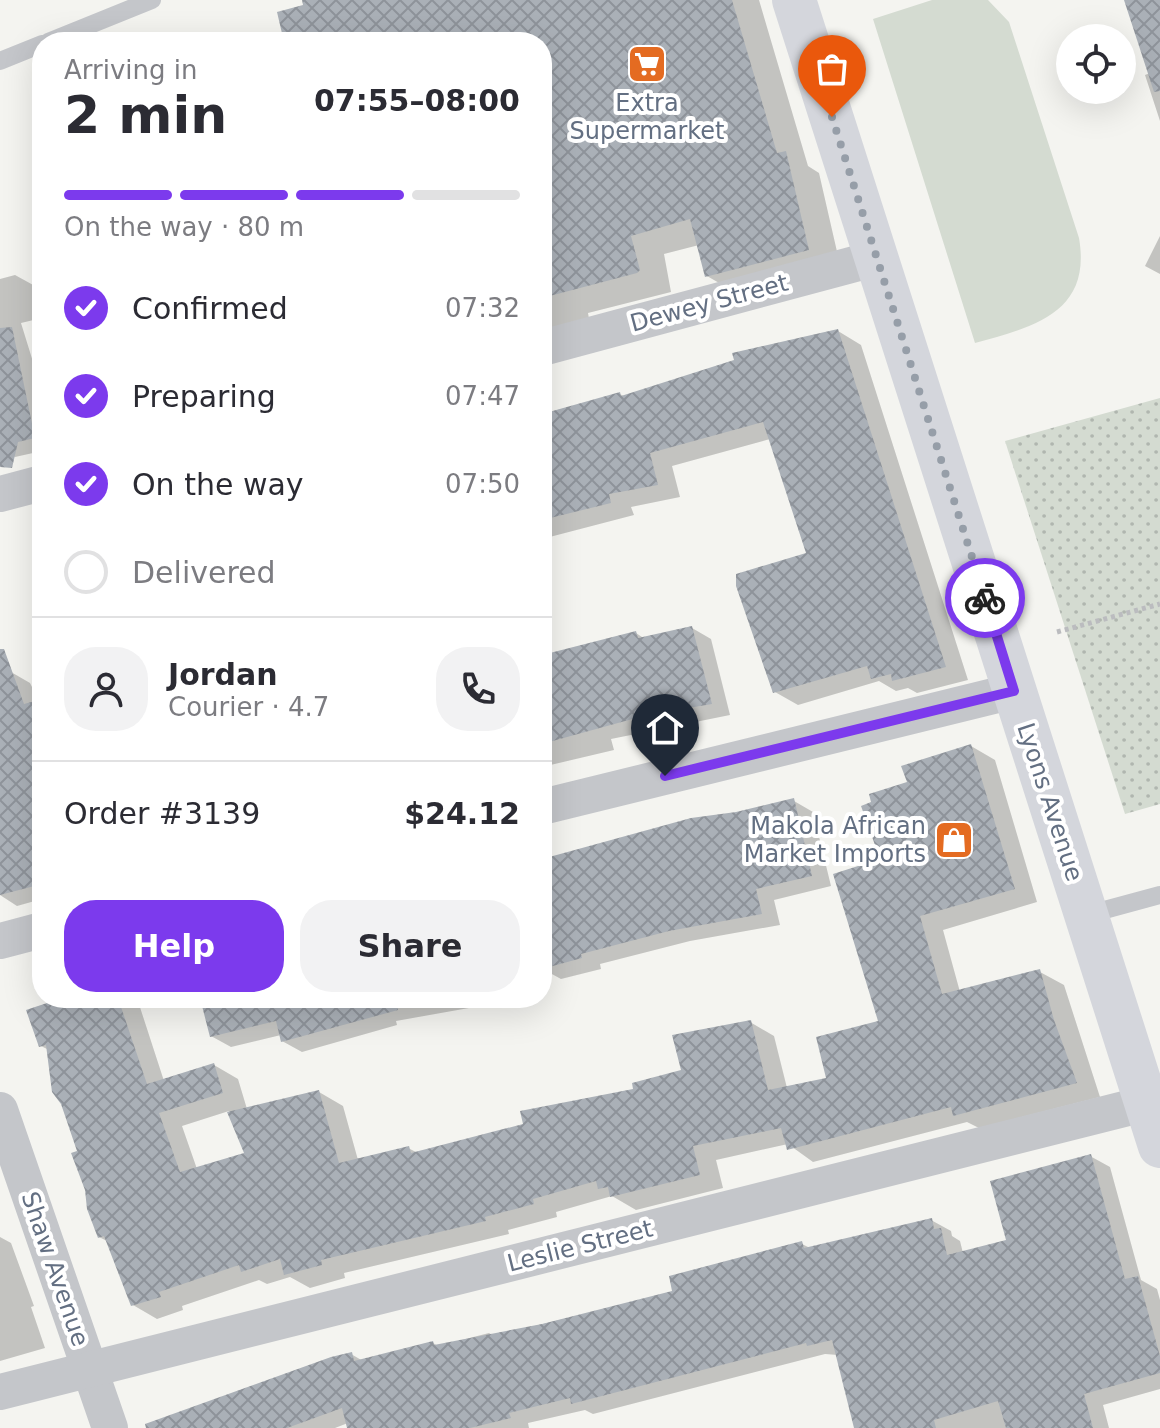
<!DOCTYPE html>
<meta charset="utf-8">
<style>
:root{--surface:#fff;--page:#f2f2f3;--text:#2b2b33;--muted:#7c7c81;--line:#e1e1e2;--accent:#7c3aed}
body{margin:0;font-family:"DejaVu Sans",sans-serif;background:var(--page);color:var(--text);height:100vh;display:flex;flex-direction:column;font-size:30px;white-space:nowrap}
*{box-sizing:border-box;margin:0}
p{font-size:26px;color:var(--muted)}
.icon{flex:none;width:44px;height:44px;fill:none;stroke:currentColor;stroke-width:2;stroke-linecap:round;stroke-linejoin:round}
.map{position:relative;flex:1;overflow:hidden}
.side{position:absolute;left:32px;top:32px;width:520px;height:976px;display:flex;flex-direction:column;background:var(--surface);border-radius:32px;box-shadow:0 8px 32px #0002}
.side>*{flex:none}
.tools{position:absolute;left:1056px;top:24px;display:grid;gap:16px}
.tools a{display:grid;place-items:center;width:80px;height:80px;border-radius:50%;background:var(--surface);box-shadow:0 8px 32px #0002;font-size:40px}
.pin{position:absolute;display:grid;place-items:center;width:68px;height:68px;color:#fff;margin:-82px -34px;border-radius:50% 50% 50% 0;rotate:-45deg;box-shadow:0 0 8px #0007}
.pin .icon{rotate:45deg}
.courier{position:absolute;display:grid;place-items:center;width:80px;height:80px;margin:-40px;border:6px solid #7c3aed;border-radius:50%;background:#fff;color:#222;box-shadow:0 2px 10px #0007}
.headline em{font-style:normal;font-weight:800}
.headline div{display:flex;flex-direction:column-reverse}
.headline{display:flex;align-items:center;justify-content:space-between;height:136px;padding:0 32px}
h1{font-size:52px;font-weight:800;line-height:60px}
.bar{display:grid;grid-template-columns:repeat(4,1fr);gap:12px 8px;align-content:center;height:96px;padding:0 32px}
.bar i{height:10px;border-radius:6px;background:var(--line)}
.bar .active{background:var(--accent)}
.bar p{grid-column:span 4}
.line{display:flex;align-items:center;gap:20px;padding:0 32px;border-top:2px solid var(--line)}
.line div{flex:1}
.round{display:grid;place-items:center;flex:none;width:84px;height:84px;border-radius:32px;background:var(--page)}
ol{padding:0 32px;list-style:none}
li{display:flex;align-items:center;gap:24px;height:88px}
li p{margin-inline-start:auto}
li .icon{padding:8px;border-radius:50%;background:var(--accent);color:#fff;stroke-width:4}
li:last-child{color:var(--muted)}
li i{width:44px;height:44px;border:4px solid var(--line);border-radius:50%}
.primary-button{display:flex;gap:16px;margin-top:auto;padding:16px 32px}
.primary-button a{flex:1;height:92px;border-radius:32px;background:var(--accent);color:#fff;font-size:32px;font-weight:800;line-height:92px;text-align:center}
.primary-button a+a{background:var(--page);color:var(--text)}
.map>svg:first-child{display:block}
.green{fill:#d4dbd1}
.park{fill:url(#park-dots)}
.shadow{fill:#0003;fill-rule:evenodd}
.building{fill:url(#building-cross-hatch)}
.lines{fill:none;stroke-linecap:round;stroke-linejoin:round}
.path{stroke:#bbbcbf;stroke-width:5;stroke-dasharray:4 4;stroke-linecap:butt}
.service{stroke:#c4c6ca;stroke-width:18}
.minor{stroke:#c4c6ca;stroke-width:36}
.secondary{stroke:#d4d6dc;stroke-width:44}
.done{stroke:#969ea8;stroke-width:8;stroke-dasharray:0 14.4}
.route{stroke:#7c3aed;stroke-width:10}
.labels{text-anchor:middle;dominant-baseline:central;stroke-width:8;stroke-linejoin:round;paint-order:stroke}
.poi-label{font-size:24px;fill:#636f82;stroke:#fff}
.street-label{font-size:24px;fill:#636f82;stroke:#fff}
</style>
<div class="map">
<svg width="1160" height="1428" viewBox="0 0 1160 1428">
<defs>
<pattern id="park-dots" width="8" height="8" patternUnits="userSpaceOnUse" patternTransform="scale(2)"><rect width="8" height="8" fill="#d4dbd1"/><path d="M2 2h.1M6 6h.1" fill="none" stroke="#b0b6af" stroke-width="1.8" stroke-linecap="round"/></pattern>
<pattern id="building-cross-hatch" width="8" height="8" patternUnits="userSpaceOnUse" patternTransform="scale(2)"><rect width="8" height="8" fill="#aab0b7"/><path d="M0 0l8 8M0 8l8-8" fill="none" stroke="#8e939a"/></pattern>
</defs>
<rect width="100%" height="100%" fill="#f4f4f0"/>
<!-- green -->
<path class="green" d="M932 0H988L1009 22 1079 238C1092 313 1033 327 975 343L873 19Z"/>
<!-- park -->
<polygon class="park" points="1160,398 1160,804 1125,814 1005,441"/>
<!-- shadow -->
<g class="shadow">
<polygon points="314,0 759,0 808,166 819,173 841,269 740,295 707,276 699,245 664,254 671,292 588,313 590,324 559,332 542,322 542,42 286,42 306,7"/>
<polygon points="1126,0 1160,0 1160,121 1145,75 1150,73"/>
<polygon points="1160,236 1160,274 1145,266"/>
<polygon points="15,275 35,286 42,315 42,318 21,323 42,391 42,451 15,457 0,449 0,279"/>
<polygon points="838,331 861,345 968,680 917,693 908,688 896,691 879,681 798,705 775,692 808,554 770,439 672,466 680,497 631,507 634,515 542,539 542,414 620,394 625,397"/>
<polygon points="692,628 711,639 730,715 611,739 614,750 542,767 542,657 636,633 645,639"/>
<polygon points="11,672 30,683 42,707 42,899 17,906 0,895 0,676"/>
<path d="M971 746 995 760 1037 902 943 930 960 992 1040 972 1064 985 1100 1097 979 1128 967 1122 813 1162 788 1144 716 1160 723 1188 636 1210 612 1196 556 1212 557 1217 508 1230 509 1234 344 1273 345 1278 310 1288 290 1277 267 1284 259 1280 182 1306 183 1310 157 1319 133 1305 109 1242 99 1237 80 1152 49 1050 41 1046 68 998H137L164 1081 214 1065 238 1079 247 1109 319 1092 343 1106 358 1160 408 1148 418 1153 525 1125 636 1090 683 1072 750 1022 774 1036 787 1088 829 1080 881 1022 883 861 910 783ZM229 1111 247 1154 197 1169 182 1126Z"/>
<polygon points="794,801 813,812 831,886 774,900 780,925 690,941 600,964 601,969 561,979 550,973 542,975 542,861"/>
<polygon points="202,998 496,998 497,1003 396,1021 397,1025 302,1052 282,1041 281,1035 231,1047 211,1036"/>
<polygon points="1090,1156 1110,1167 1141,1280 1157,1289 1160,1300 1160,1389 1103,1405 1109,1428 887,1428 838,1355 825,1354 593,1414 585,1410 528,1423 529,1428 349,1428 348,1423 335,1428 194,1428 351,1354 363,1361 433,1343 438,1346 489,1333 494,1336 675,1292 802,1244 810,1248 931,1220 951,1231 952,1236 960,1241 963,1253 1008,1241"/>
<polygon points="0,1237 11,1243 34,1306 31,1307 45,1348 0,1361"/>
</g>
<!-- building -->
<g class="building">
<polygon points="302,0 732,0 777,153 786,151 809,250 705,277 690,219 631,236 640,270 637,273 542,298 542,42 284,42 277,12 303,5"/>
<polygon points="1124,0 1160,0 1160,91 1154,92"/>
<polygon points="12,327 35,438 18,442 12,468 0,467 0,328"/>
<polygon points="838,329 946,667 892,681 891,674 871,679 867,666 773,693 736,586 736,574 806,553 763,422 650,453 658,485 609,494 611,503 542,520 542,414 620,392 621,396 734,360 732,353"/>
<polygon points="692,626 712,704 647,715 549,742 542,716 542,655 636,631 638,638"/>
<polygon points="0,649 4,649 24,704 35,701 42,720 42,884 0,895"/>
<polygon points="971,744 1015,889 920,916 942,994 1040,969 1054,1020 1077,1083 953,1116 951,1107 787,1150 781,1128 693,1146 700,1175 610,1197 608,1187 598,1189 596,1181 533,1199 534,1204 485,1217 486,1221 321,1260 322,1265 284,1275 280,1259 241,1272 239,1265 159,1292 161,1297 131,1306 104,1236 98,1238 87,1209 85,1190 71,1153 77,1151 61,1104 52,1092 46,1045 39,1047 26,1010 62,998 118,998 147,1084 214,1063 223,1093 159,1113 180,1172 244,1153 227,1112 319,1090 339,1163 409,1146 411,1153 523,1124 520,1111 633,1089 632,1083 681,1070 672,1035 751,1020 768,1090 826,1078 816,1037 878,1021 833,874 880,859 861,806 871,802 869,794 907,782 901,766"/>
<polygon points="794,798 812,876 756,889 762,914 669,931 581,954 582,958 542,969 542,859 691,818 736,812"/>
<polygon points="200,998 397,998 398,1010 281,1042 276,1021 210,1037"/>
<polygon points="1091,1154 1125,1279 1138,1276 1160,1356 1160,1373 1084,1394 1093,1428 1006,1428 998,1401 934,1420 936,1428 854,1428 832,1340 807,1346 806,1343 571,1404 570,1398 509,1413 511,1418 470,1428 347,1428 342,1408 287,1428 146,1428 145,1424 331,1357 352,1352 354,1361 433,1341 434,1345 542,1324 672,1291 669,1276 802,1241 804,1248 932,1218 934,1229 941,1228 947,1255 1006,1240 990,1181"/>
</g>
<g class="lines">
<!-- path -->
<polyline class="path" points="1057,632 1160,604"/>
<!-- service -->
<g class="service">
<polyline points="48,42 152,0"/>
<polyline points="0,61 42,44"/>
<polyline points="1086,915 1160,895"/>
</g>
<!-- minor -->
<g class="minor">
<polyline points="542,348 877,258"/>
<polyline points="0,494 42,483"/>
<polyline points="542,807 1014,691"/>
<polyline points="0,941 42,930"/>
<polyline points="0,1110 110,1428"/>
<polyline points="0,1392 1160,1100"/>
</g>
<!-- secondary -->
<polyline class="secondary" points="794,0 1160,1146"/>
</g>
<g class="lines">
<!-- done -->
<polyline class="done" points="832,117 985,598"/>
<!-- route -->
<polyline class="route" points="665,776 1014,691 985,598"/>
</g>
<!-- icons -->
<defs>
<symbol id="supermarket-square" viewBox="-11 -11 22 22"><rect x="-9" y="-9" width="18" height="18" rx="4" fill="#e46b21" stroke="#fff"/><path d="M-6-5.5h2.5l.6 2H6L4.5 2H-2.5L-4.4-4H-6ZM-1.5 3.2a1.3 1.3 0 1 0 .1 0ZM3 3.2a1.3 1.3 0 1 0 .1 0Z" fill="#fff"/></symbol>
<symbol id="shop-square" viewBox="-11 -11 22 22"><rect x="-9" y="-9" width="18" height="18" rx="4" fill="#e46b21" stroke="#fff"/><path d="M-5-2.5h2.3a2.7 3.5 0 0 1 5.4 0H5L5.5 6h-11ZM-1.5-2.5h3a1.5 2.3 0 0 0-3 0Z" fill="#fff"/></symbol>
</defs>
<g fill-rule="evenodd">
<use href="#supermarket-square" x="625" y="42" width="44" height="44"/>
<use href="#shop-square" x="932" y="818" width="44" height="44"/>
</g>
<g class="labels">
<!-- poi labels -->
<g class="poi-label">
<text x="647" y="103">Extra<tspan x="647" dy="28">Supermarket</tspan></text>
<text x="926" y="826" text-anchor="end">Makola African<tspan x="926" dy="28">Market Imports</tspan></text>
</g>
<!-- street labels -->
<g class="street-label">
<text transform="translate(709 303) rotate(-15)">Dewey Street</text>
<text transform="translate(1050 802) rotate(72)">Lyons Avenue</text>
<text transform="translate(580 1246) rotate(-14)">Leslie Street</text>
<text transform="translate(55 1269) rotate(71)">Shaw Avenue</text>
</g>
</g>
</svg>
<div class="tools">
<a><svg class="icon" aria-label="locate" viewBox="0 0 24 24"><circle cx="12" cy="12" r="6"/><path d="M12 2v4M12 18v4M2 12h4M18 12h4"/></svg></a>
</div>
<div class="pin" style="left:832px;top:117px;background:#ea580c"><svg class="icon" aria-label="bag" viewBox="0 0 24 24"><path d="M5 8h14l-1 12H6zM9 8a3 3 0 0 1 6 0"/></svg></div>
<div class="pin" style="left:665px;top:776px;background:#1f2937"><svg class="icon" aria-label="home" viewBox="0 0 24 24"><path d="M3 11l9-7 9 7M6 9v11h12V9"/></svg></div>
<div class="courier" style="left:985px;top:598px"><svg class="icon" aria-label="bike" viewBox="0 0 24 24"><circle cx="6" cy="16" r="4"/><circle cx="18" cy="16" r="4"/><path d="M6 16l4-8h5l3 8M10 8l3 8H6M13 5h3"/></svg></div>
<section class="side">
<div class="headline"><div><h1>2 min</h1><p>Arriving in</p></div><em>07:55–08:00</em></div>
<div class="bar"><i class="active"></i><i class="active"></i><i class="active"></i><i></i><p>On the way · 80 m</p></div>
<ol>
<li><svg class="icon" aria-label="check" viewBox="0 0 24 24"><path d="M5 12l5 5 9-10"/></svg>Confirmed<p>07:32</p></li>
<li><svg class="icon" aria-label="check" viewBox="0 0 24 24"><path d="M5 12l5 5 9-10"/></svg>Preparing<p>07:47</p></li>
<li><svg class="icon" aria-label="check" viewBox="0 0 24 24"><path d="M5 12l5 5 9-10"/></svg>On the way<p>07:50</p></li>
<li><i></i>Delivered</li>
</ol>
<div class="line" style="height:144px"><a class="round"><svg class="icon" aria-label="person" viewBox="0 0 24 24"><circle cx="12" cy="8" r="4"/><path d="M4 21q1-7 8-7t8 7"/></svg></a><div><b>Jordan</b><p>Courier · 4.7</p></div><a class="round"><svg class="icon" aria-label="phone" viewBox="0 0 24 24"><path d="M5 4h4l2 5-3 2q2 4 5 5l2-3 5 2v4C11 20 4 13 5 4z"/></svg></a></div>
<div class="line" style="height:104px"><div>Order #3139</div><b>$24.12</b></div>
<div class="primary-button"><a>Help</a><a>Share</a></div>
</section>
</div>
